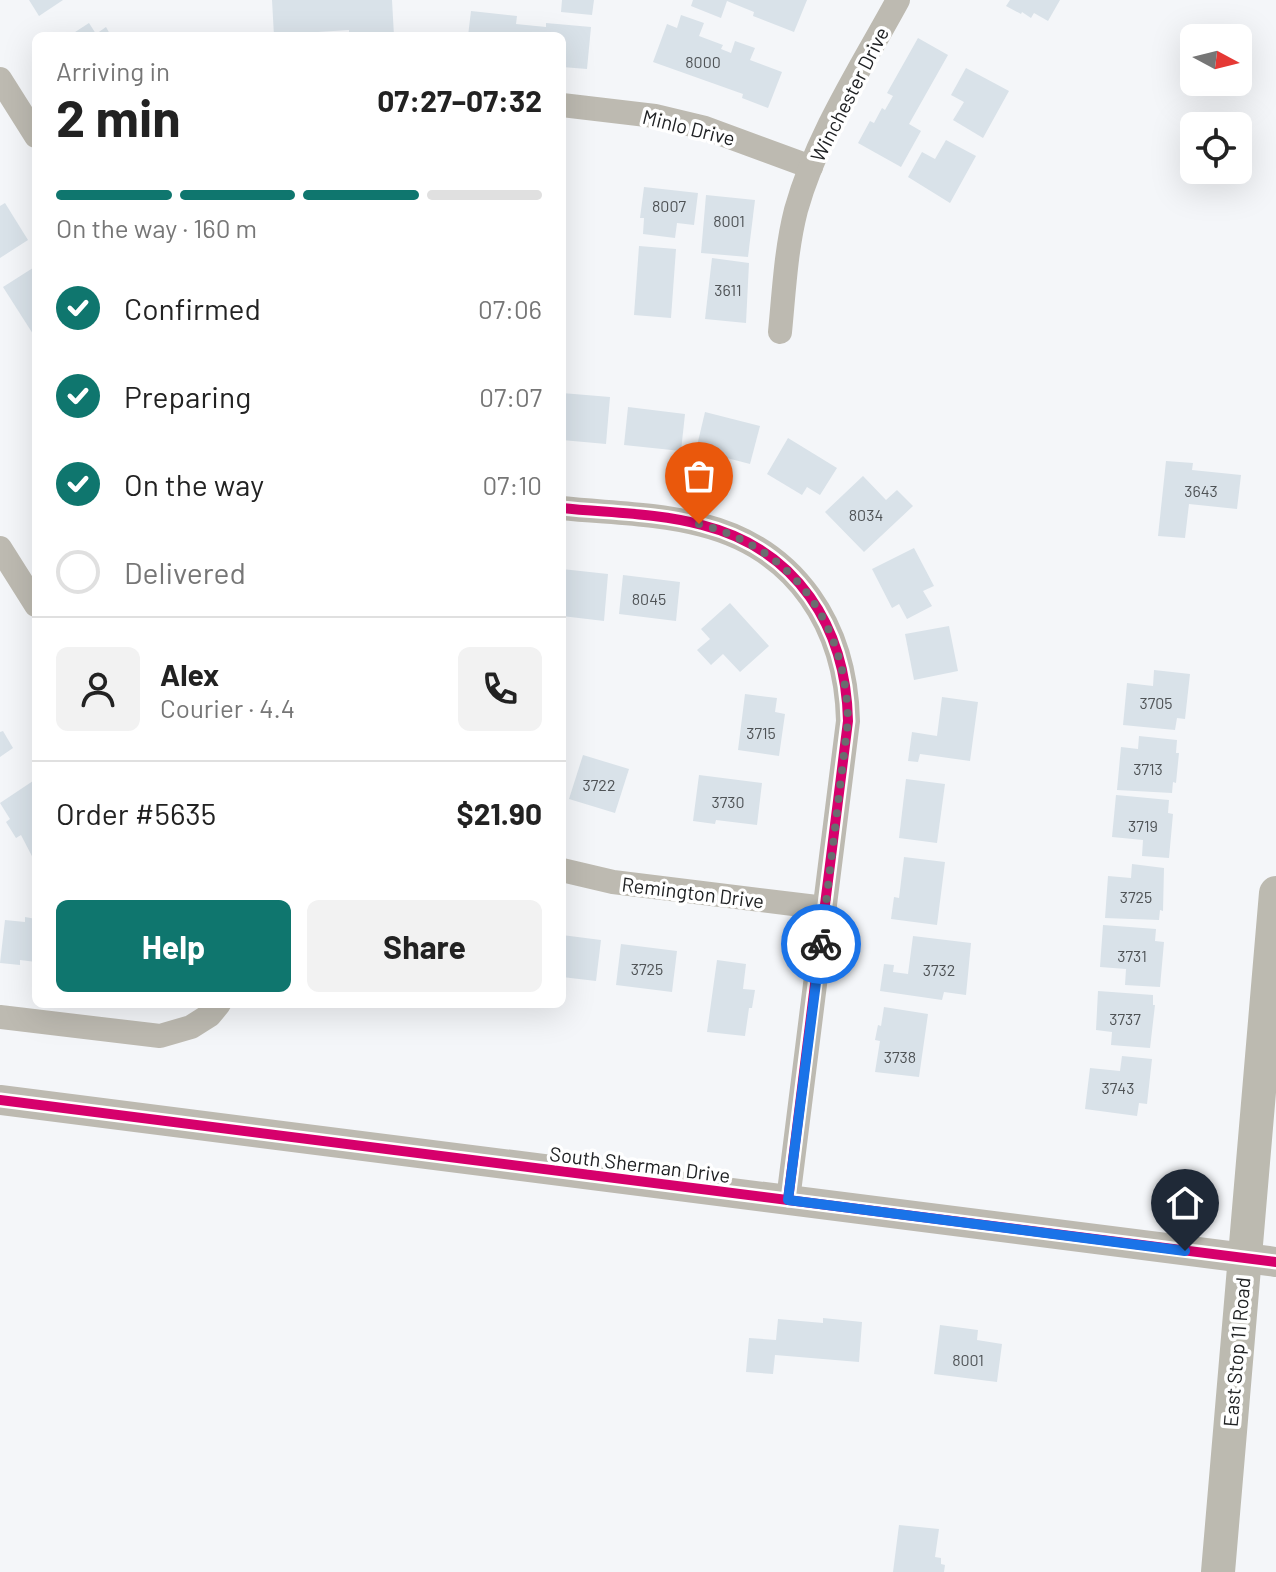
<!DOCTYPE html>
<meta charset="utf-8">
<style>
:root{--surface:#fff;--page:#f2f2f2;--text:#222;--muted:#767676;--line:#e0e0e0;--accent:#0f766e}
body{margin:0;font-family:Barlow,sans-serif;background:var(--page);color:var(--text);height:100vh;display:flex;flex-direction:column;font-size:30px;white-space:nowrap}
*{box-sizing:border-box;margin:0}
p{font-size:26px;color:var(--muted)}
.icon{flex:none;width:44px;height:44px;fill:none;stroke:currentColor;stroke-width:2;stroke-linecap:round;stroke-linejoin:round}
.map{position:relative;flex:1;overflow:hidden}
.sheet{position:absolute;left:32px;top:32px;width:534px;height:976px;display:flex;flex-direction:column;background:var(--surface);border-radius:12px;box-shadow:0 8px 32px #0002}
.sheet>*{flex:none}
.needle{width:52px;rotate:97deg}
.tools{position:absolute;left:1180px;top:24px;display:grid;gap:16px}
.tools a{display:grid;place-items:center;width:72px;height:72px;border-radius:12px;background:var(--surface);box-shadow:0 8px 32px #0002;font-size:40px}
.pin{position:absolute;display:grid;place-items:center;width:68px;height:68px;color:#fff;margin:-82px -34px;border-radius:50% 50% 50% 0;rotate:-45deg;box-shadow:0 0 8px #0007}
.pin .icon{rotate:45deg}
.courier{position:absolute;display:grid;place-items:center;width:80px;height:80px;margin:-40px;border:6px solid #1a73e8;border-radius:50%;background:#fff;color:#222;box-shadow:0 2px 10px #0007}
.summary em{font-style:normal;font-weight:700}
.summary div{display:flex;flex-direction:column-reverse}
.summary{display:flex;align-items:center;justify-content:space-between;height:136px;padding:0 24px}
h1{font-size:52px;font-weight:700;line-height:60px}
.bar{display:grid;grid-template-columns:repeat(4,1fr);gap:12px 8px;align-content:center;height:96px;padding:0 24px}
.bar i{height:10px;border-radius:6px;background:var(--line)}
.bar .current{background:var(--accent)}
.bar p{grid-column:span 4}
.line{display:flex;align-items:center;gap:20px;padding:0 24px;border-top:2px solid var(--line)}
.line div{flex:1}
.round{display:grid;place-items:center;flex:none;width:84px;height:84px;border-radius:12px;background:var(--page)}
ol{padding:0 24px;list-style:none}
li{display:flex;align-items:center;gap:24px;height:88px}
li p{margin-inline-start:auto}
li .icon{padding:8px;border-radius:50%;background:var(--accent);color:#fff;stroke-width:4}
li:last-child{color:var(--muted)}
li i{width:44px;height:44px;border:4px solid var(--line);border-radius:50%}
.action{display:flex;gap:16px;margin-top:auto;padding:16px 24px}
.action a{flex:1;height:92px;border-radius:12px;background:var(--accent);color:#fff;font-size:32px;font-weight:700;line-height:92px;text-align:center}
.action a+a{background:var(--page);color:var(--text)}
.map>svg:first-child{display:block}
.building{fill:#d9e2e9}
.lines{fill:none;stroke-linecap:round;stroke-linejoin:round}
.minor{stroke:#bdbab1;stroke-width:24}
.tertiary{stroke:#bdbab1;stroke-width:30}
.secondary{stroke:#bcbab0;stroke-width:34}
.cycleway-casing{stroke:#fff;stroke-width:15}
.cycleway{stroke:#d6006c;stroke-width:10}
.done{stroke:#6a6c6f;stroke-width:8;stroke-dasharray:0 14.4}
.route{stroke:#1a73e8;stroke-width:10}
.labels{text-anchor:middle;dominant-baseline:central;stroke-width:7;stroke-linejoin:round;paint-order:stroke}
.number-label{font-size:16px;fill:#4f5356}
.street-label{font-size:20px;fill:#202224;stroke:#fff}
</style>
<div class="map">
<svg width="1276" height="1572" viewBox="0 0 1276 1572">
<rect width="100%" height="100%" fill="#f4f6f9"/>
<!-- building -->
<g class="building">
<polygon points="29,0 63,0 39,16"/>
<polygon points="272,0 392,0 394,36 349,35 349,30 318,32 318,36 274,36"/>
<polygon points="562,0 594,0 592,15 561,12"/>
<polygon points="693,0 807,0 794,32 753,16 754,12 727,1 721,18 691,6"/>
<polygon points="1010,0 1060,0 1048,21 1034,13 1031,18 1022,12 1021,14 1006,6"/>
<polygon points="471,11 517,16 516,24 546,27 546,23 591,27 587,69 562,67 562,36 468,36"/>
<polygon points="681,15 704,23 699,36 723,45 721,49 731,53 735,41 755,48 750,60 782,72 768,108 742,98 743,94 653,62 667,24 677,28"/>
<polygon points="89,23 96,34 106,27 111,36 69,36"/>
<polygon points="918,38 948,55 909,124 921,131 901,167 858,143 870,121 874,123 882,108 885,110 893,96 887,93"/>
<polygon points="966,68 1009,91 983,138 953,120 964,102 951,95"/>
<polygon points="946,140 976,156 950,203 908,177 922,152 935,159"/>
<polygon points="644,187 698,193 694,225 677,223 675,238 643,234 644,218 640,218"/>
<polygon points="706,195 755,200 748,257 701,253"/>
<polygon points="5,203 28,240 0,258 0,206"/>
<polygon points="639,246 676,249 671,318 634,315"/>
<polygon points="712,258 749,263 746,323 705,319"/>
<polygon points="36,266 36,333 33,334 3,287"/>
<polygon points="562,393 610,397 606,444 562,440"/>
<polygon points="628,407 685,414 681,451 624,445"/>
<polygon points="705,412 760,426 750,464 696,450"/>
<polygon points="788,438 837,468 820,495 807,487 802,495 767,474"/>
<polygon points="1166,461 1193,463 1192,470 1241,475 1237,509 1189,504 1185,538 1158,536"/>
<polygon points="863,476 886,500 897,490 913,506 864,552 825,512"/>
<polygon points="914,548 934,586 923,591 932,606 907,619 899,604 892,608 872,569"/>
<polygon points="562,569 608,574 604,621 562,616"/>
<polygon points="623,575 680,582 676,621 619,614"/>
<polygon points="730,603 769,646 740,672 723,654 711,665 697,650 710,639 701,629"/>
<polygon points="949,626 958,671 914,680 905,634"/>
<polygon points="1154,670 1190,674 1185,719 1177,718 1175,730 1123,725 1127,683 1153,686"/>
<polygon points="745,694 777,698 775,712 785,714 779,756 738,750"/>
<polygon points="942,697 978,702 970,761 920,754 918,762 908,761 912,732 937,736"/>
<polygon points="3,731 13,748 0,757 0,732"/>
<polygon points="1139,736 1177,740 1176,753 1179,753 1176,783 1173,782 1172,793 1117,790 1121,747 1138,749"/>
<polygon points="583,755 629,769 615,813 569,799"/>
<polygon points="699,775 762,783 757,825 716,820 715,824 693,821"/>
<polygon points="36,779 36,864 21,835 16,838 6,822 10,819 0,803"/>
<polygon points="906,779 945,784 937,843 899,838"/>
<polygon points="1116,795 1169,800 1168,813 1173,814 1169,858 1142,856 1143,840 1112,837"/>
<polygon points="904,857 945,862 937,925 891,919 894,897 899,898"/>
<polygon points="1132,864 1164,868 1163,911 1160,910 1159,920 1105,918 1108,876 1131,878"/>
<polygon points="25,917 36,919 36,962 20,960 20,965 0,963 5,920 25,922"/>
<polygon points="1103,925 1156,929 1155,941 1164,942 1160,987 1125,985 1126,969 1100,967"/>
<polygon points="562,935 601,940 596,981 562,977"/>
<polygon points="913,936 971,943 966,995 944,992 942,1000 880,991 884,964 894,965 893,972 908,974"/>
<polygon points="621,944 677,951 672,992 616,985"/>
<polygon points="717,960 746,964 743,989 755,990 752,1008 749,1008 745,1036 707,1032"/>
<polygon points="1098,991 1153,995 1153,1005 1155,1005 1150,1048 1111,1045 1112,1032 1096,1030"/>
<polygon points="884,1007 928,1014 919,1077 875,1072 880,1041 875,1040 878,1025 881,1026"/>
<polygon points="1122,1056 1152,1059 1147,1104 1139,1103 1137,1116 1085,1109 1090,1068 1120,1071"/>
<polygon points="823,1318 862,1322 859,1362 775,1355 773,1374 746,1372 749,1338 776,1340 778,1319 823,1323"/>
<polygon points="940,1325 978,1330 977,1340 1002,1344 997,1382 934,1374"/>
<polygon points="899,1525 939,1529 935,1557 941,1558 941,1564 945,1565 944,1572 893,1572"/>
</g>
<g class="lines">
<!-- minor -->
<g class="minor">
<polyline points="0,79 36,136"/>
<polyline points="562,105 655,116 705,128 811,167"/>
<path d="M780 332C784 291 786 249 796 210 817 135 861 68 898 0"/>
<path d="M562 508C608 513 658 513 702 525 797 549 846 627 848 721L788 1200"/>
<polyline points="0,548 36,605"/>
<polyline points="562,870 613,882 825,908"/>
<polyline points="0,1017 160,1036 191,1027 210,1015 219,1004"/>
</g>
<!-- tertiary -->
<polyline class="tertiary" points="0,1100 1276,1262"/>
<!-- secondary -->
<polyline class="secondary" points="1218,1572 1276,893"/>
<defs>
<g id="cycleway">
<path d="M562 508C608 513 658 513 702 525 797 549 846 627 848 721L788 1200"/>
<polyline points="0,1100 1276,1262"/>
</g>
</defs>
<!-- cycleway casing -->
<use href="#cycleway" class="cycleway-casing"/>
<!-- cycleway -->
<use href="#cycleway" class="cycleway"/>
</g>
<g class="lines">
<!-- done -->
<path class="done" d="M699 524C795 549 846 624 848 721L821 944"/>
<!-- route -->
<polyline class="route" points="821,944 788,1200 1185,1251"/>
</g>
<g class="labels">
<!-- number labels -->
<g class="number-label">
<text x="703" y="61">8000</text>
<text x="669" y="205">8007</text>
<text x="729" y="220">8001</text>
<text x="728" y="289">3611</text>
<text x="1201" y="490">3643</text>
<text x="866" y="514">8034</text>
<text x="649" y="598">8045</text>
<text x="1156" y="702">3705</text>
<text x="761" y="732">3715</text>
<text x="1148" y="768">3713</text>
<text x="599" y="784">3722</text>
<text x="728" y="801">3730</text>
<text x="1143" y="825">3719</text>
<text x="1136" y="896">3725</text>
<text x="1132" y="955">3731</text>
<text x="647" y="968">3725</text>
<text x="939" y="969">3732</text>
<text x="1125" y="1018">3737</text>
<text x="900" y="1056">3738</text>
<text x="1118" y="1087">3743</text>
<text x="968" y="1359">8001</text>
</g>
<!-- street labels -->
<g class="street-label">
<text transform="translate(849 94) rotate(-63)">Winchester Drive</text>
<text transform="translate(689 127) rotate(14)">Minlo Drive</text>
<text transform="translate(693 892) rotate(7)">Remington Drive</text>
<text transform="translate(640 1164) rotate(7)">South Sherman Drive</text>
<text transform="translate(1236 1352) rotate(-85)">East Stop 11 Road</text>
</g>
</g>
</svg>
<div class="tools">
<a><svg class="needle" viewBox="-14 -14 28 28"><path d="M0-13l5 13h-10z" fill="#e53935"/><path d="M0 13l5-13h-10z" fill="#767676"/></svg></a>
<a><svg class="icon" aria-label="locate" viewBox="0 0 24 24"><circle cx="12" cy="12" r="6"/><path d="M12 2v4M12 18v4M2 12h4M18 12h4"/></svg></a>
</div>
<div class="pin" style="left:699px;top:524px;background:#ea580c"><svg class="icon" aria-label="bag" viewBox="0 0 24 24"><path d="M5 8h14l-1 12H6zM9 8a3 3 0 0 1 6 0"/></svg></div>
<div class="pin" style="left:1185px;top:1251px;background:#1f2937"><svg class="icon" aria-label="home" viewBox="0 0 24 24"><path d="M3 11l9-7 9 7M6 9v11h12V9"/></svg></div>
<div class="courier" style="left:821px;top:944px"><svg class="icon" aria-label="bike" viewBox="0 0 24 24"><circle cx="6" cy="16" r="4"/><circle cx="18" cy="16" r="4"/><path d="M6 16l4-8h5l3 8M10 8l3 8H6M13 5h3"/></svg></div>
<section class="sheet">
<div class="summary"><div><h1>2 min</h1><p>Arriving in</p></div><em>07:27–07:32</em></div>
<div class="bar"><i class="current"></i><i class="current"></i><i class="current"></i><i></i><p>On the way · 160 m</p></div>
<ol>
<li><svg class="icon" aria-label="check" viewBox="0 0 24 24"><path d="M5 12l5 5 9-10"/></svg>Confirmed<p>07:06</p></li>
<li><svg class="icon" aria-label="check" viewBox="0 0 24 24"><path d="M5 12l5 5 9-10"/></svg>Preparing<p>07:07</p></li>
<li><svg class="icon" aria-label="check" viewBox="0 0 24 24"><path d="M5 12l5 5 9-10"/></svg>On the way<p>07:10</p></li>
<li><i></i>Delivered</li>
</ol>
<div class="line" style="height:144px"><a class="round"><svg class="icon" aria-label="person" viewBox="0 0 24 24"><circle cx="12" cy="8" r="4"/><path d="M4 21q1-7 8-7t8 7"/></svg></a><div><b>Alex</b><p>Courier · 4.4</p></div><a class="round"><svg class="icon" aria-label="phone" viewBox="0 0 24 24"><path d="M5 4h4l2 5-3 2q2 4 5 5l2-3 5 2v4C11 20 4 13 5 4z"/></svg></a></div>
<div class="line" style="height:104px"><div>Order #5635</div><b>$21.90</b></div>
<div class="action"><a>Help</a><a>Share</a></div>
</section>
</div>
